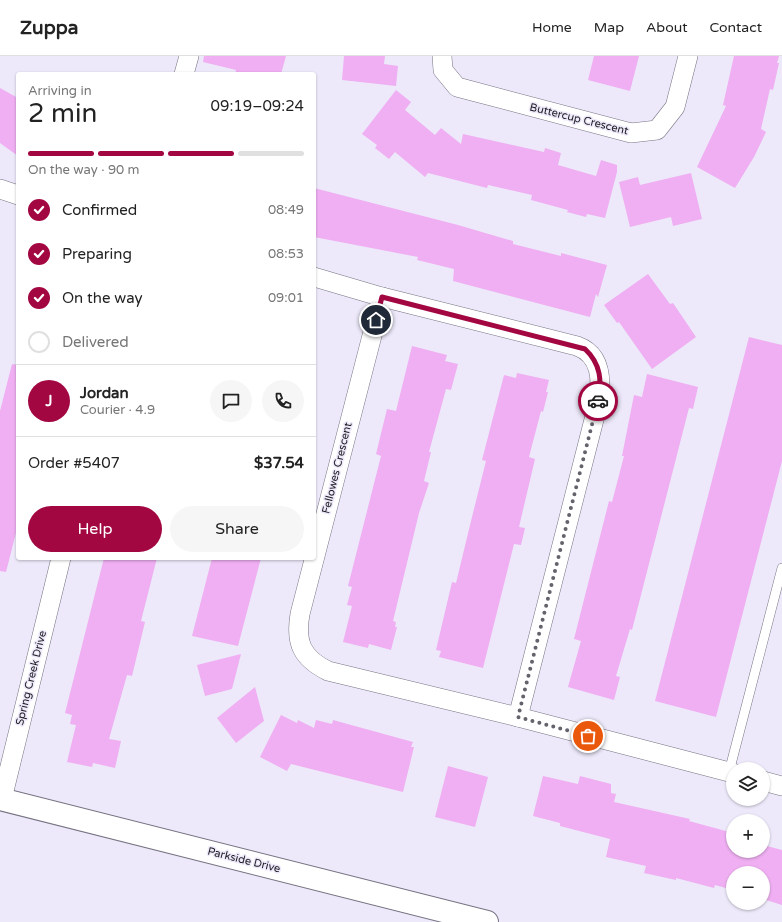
<!DOCTYPE html>
<meta charset="utf-8">
<style>
:root{--surface:#fff;--page:#f6f6f6;--text:#222;--muted:#767676;--line:#e0e0e0;--accent:#a30742}
body{margin:0;font-family:"Varela Round",sans-serif;background:var(--page);color:var(--text);height:100vh;display:flex;flex-direction:column;font-size:15px;white-space:nowrap}
*{box-sizing:border-box;margin:0}
p{font-size:13px;color:var(--muted)}
.icon{flex:none;width:22px;height:22px;fill:none;stroke:currentColor;stroke-width:2;stroke-linecap:round;stroke-linejoin:round}
.map{position:relative;flex:1;overflow:hidden}
.details{position:absolute;left:16px;top:16px;width:300px;height:488px;display:flex;flex-direction:column;background:var(--surface);border-radius:4px;box-shadow:0 1px 3px #0004}
.details>*{flex:none}
.buttons{position:absolute;left:726px;top:706px;display:grid;gap:8px}
.buttons a{display:grid;place-items:center;width:44px;height:44px;border-radius:50%;background:var(--surface);box-shadow:0 1px 3px #0004;font-size:20px}
.pin{position:absolute;display:grid;place-items:center;width:34px;height:34px;color:#fff;margin:-17px;border:2px solid #fff;border-radius:50%;box-shadow:0 1px 4px #0007}
.courier{position:absolute;display:grid;place-items:center;width:40px;height:40px;margin:-20px;border:3px solid #a30742;border-radius:50%;background:#fff;color:#222;box-shadow:0 1px 5px #0007}
.head em{font-style:normal;font-weight:600}
.head div{display:flex;flex-direction:column-reverse}
.head{display:flex;align-items:center;justify-content:space-between;height:68px;padding:0 12px}
h1{font-size:26px;font-weight:600;line-height:30px}
.bar{display:grid;grid-template-columns:repeat(4,1fr);gap:6px 4px;align-content:center;height:48px;padding:0 12px}
.bar i{height:5px;border-radius:3px;background:var(--line)}
.bar .active{background:var(--accent)}
.bar p{grid-column:span 4}
.line{display:flex;align-items:center;gap:10px;padding:0 12px;border-top:1px solid var(--line)}
.line div{flex:1}
.round{display:grid;place-items:center;flex:none;width:42px;height:42px;border-radius:21px;background:var(--page)}
ol{padding:0 12px;list-style:none}
li{display:flex;align-items:center;gap:12px;height:44px}
li p{margin-inline-start:auto}
li .icon{padding:4px;border-radius:50%;background:var(--accent);color:#fff;stroke-width:4}
li:last-child{color:var(--muted)}
li i{width:22px;height:22px;border:2px solid var(--line);border-radius:50%}
.action{display:flex;gap:8px;margin-top:auto;padding:8px 12px}
.action a{flex:1;height:46px;border-radius:24px;background:var(--accent);color:#fff;font-size:16px;font-weight:600;line-height:46px;text-align:center}
.action a+a{background:var(--page);color:var(--text)}
header{display:flex;align-items:center;gap:24px;box-sizing:border-box;height:56px;padding:0 20px;background:var(--surface);border-bottom:1px solid var(--line)}
header strong{font-size:19px}
nav{display:flex;gap:22px;margin-inline-start:auto;font-size:14px}
.map>svg:first-child{display:block}
.building{fill:#efaff2}
.lines{fill:none;stroke-linecap:round;stroke-linejoin:round}
.service-casing{stroke:#777382;stroke-width:10}
.minor-casing{stroke:#777382;stroke-width:20}
.secondary-casing{stroke:#777382;stroke-width:24}
.service{stroke:#fff;stroke-width:9}
.minor{stroke:#fff;stroke-width:19}
.secondary{stroke:#fff;stroke-width:22}
.done{stroke:#65626c;stroke-width:4;stroke-dasharray:0 7.2}
.route{stroke:#a30742;stroke-width:5}
.labels{text-anchor:middle;dominant-baseline:central;stroke-width:3;stroke-linejoin:round;paint-order:stroke}
.street-label{font-size:11px;fill:#1c1a20;stroke:#ede9fa}
</style>
<header>
<strong>Zuppa</strong>
<nav><a>Home</a><a>Map</a><a>About</a><a>Contact</a></nav>
</header>
<div class="map">
<svg width="782" height="866" viewBox="0 0 782 866">
<rect width="100%" height="100%" fill="#ede9fa"/>
<!-- building -->
<g class="building">
<polygon points="204,0 286,0 281,18 235,18 236,14 203,6"/>
<polygon points="344,0 385,0 384,8 398,10 396,30 342,24"/>
<polygon points="594,0 639,0 630,35 588,24"/>
<polygon points="734,0 779,0 777,7 779,7 773,34 770,33 761,73 766,76 754,101 735,132 697,111 726,50 723,49"/>
<polygon points="0,32 18,42 18,100 0,87"/>
<polygon points="396,34 411,46 405,54 435,79 441,72 461,88 463,78 544,96 545,92 561,97 558,109 596,120 601,104 617,109 617,116 605,162 587,158 586,161 567,156 568,154 531,144 532,139 488,129 487,132 428,117 425,121 395,96 389,103 375,92 377,89 362,78"/>
<polygon points="691,117 702,163 673,170 671,161 630,171 619,126 638,121 640,129"/>
<polygon points="314,132 458,169 513,185 513,188 561,200 561,197 607,209 598,241 596,238 590,261 453,225 454,213 417,204 418,201 314,181"/>
<polygon points="648,218 670,248 673,247 696,281 652,313 619,266 617,267 604,249"/>
<polygon points="749,281 782,289 782,405 716,661 655,645"/>
<polygon points="412,290 447,299 445,305 458,308 451,334 446,333 429,396 431,396 424,425 429,427 419,457 393,565 396,566 395,571 397,571 391,594 369,588 368,592 343,586 352,550 347,549 352,531 348,530 381,400 376,398 387,353 396,355"/>
<polygon points="12,308 18,309 18,469 6,516 0,515 0,355"/>
<polygon points="517,317 549,324 546,336 548,336 543,356 541,355 529,401 535,403 519,471 525,472 521,489 514,488 483,612 439,601 441,595 436,594 452,526 456,527 471,465 486,405 482,404 504,319 516,322"/>
<polygon points="647,318 698,331 693,353 689,352 632,574 630,573 616,620 620,621 614,644 568,631 581,585 574,583 609,445 612,446 624,400 622,400 634,339 642,341"/>
<polygon points="104,502 157,502 141,565 145,566 132,620 127,619 109,683 121,685 115,712 93,707 92,711 67,706 76,669 70,668 72,659 65,657"/>
<polygon points="212,502 261,502 238,590 192,580"/>
<polygon points="241,598 232,633 205,640 197,609"/>
<polygon points="255,631 264,665 236,687 217,662"/>
<polygon points="281,659 297,667 298,664 314,672 316,664 332,668 333,664 413,686 411,691 414,691 403,736 291,708 287,715 260,701"/>
<polygon points="448,710 488,721 475,771 435,761"/>
<polygon points="543,720 578,728 580,720 611,728 611,737 616,738 614,746 690,763 689,765 733,777 733,795 763,795 763,789 782,794 782,849 763,843 763,817 733,817 733,834 715,829 714,832 676,822 676,824 644,817 646,810 606,801 610,783 560,770 560,767 533,760"/>
</g>
<g class="lines">
<defs>
<polyline id="service" points="729,716 782,512"/>
<g id="minor">
<polyline points="442,0 443,14 457,31 631,77 657,74 675,51 688,0"/>
<polyline points="184,18 189,0"/>
<polyline points="0,133 18,139"/>
<path d="M314 221 382 241 577 290C602 299 602 325 598 348L518 661"/>
<path d="M382 241 300 558C295 587 302 602 328 615L518 661 733 717"/>
<polyline points="763,725 782,730"/>
<polyline points="2,743 61,502"/>
</g>
<polyline id="secondary" points="0,743 487,866"/>
</defs>
<!-- service casing -->
<use href="#service" class="service-casing"/>
<!-- minor casing -->
<use href="#minor" class="minor-casing"/>
<!-- secondary casing -->
<use href="#secondary" class="secondary-casing"/>
<!-- service -->
<use href="#service" class="service"/>
<!-- minor -->
<use href="#minor" class="minor"/>
<!-- secondary -->
<use href="#secondary" class="secondary"/>
</g>
<g class="lines">
<!-- done -->
<polyline class="done" points="588,680 518,661 598,345"/>
<!-- route -->
<path class="route" d="M376 264 382 241 585 293C601 308 602 325 598 345"/>
</g>
<g class="labels">
<!-- street labels -->
<g class="street-label">
<text transform="translate(579 63) rotate(14)">Buttercup Crescent</text>
<text transform="translate(337 412) rotate(-76)">Fellowes Crescent</text>
<text transform="translate(31 622) rotate(-76)">Spring Creek Drive</text>
<text transform="translate(244 804) rotate(14)">Parkside Drive</text>
</g>
</g>
</svg>
<div class="buttons">
<a><svg class="icon" aria-label="layers" viewBox="0 0 24 24"><path d="M12 4l9 5-9 5-9-5zM3 14l9 5 9-5"/></svg></a>
<a>+</a>
<a>−</a>
</div>
<div class="pin" style="left:588px;top:680px;background:#ea580c"><svg class="icon" aria-label="bag" viewBox="0 0 24 24"><path d="M5 8h14l-1 12H6zM9 8a3 3 0 0 1 6 0"/></svg></div>
<div class="pin" style="left:376px;top:264px;background:#1f2937"><svg class="icon" aria-label="home" viewBox="0 0 24 24"><path d="M3 11l9-7 9 7M6 9v11h12V9"/></svg></div>
<div class="courier" style="left:598px;top:345px"><svg class="icon" aria-label="car" viewBox="0 0 24 24"><path d="M5 17H2v-5l4-1 3-4h7l3 4 3 1v5h-3M9 17h6M6 11h13"/><circle cx="7" cy="17" r="2"/><circle cx="17" cy="17" r="2"/></svg></div>
<section class="details">
<div class="head"><div><h1>2 min</h1><p>Arriving in</p></div><em>09:19–09:24</em></div>
<div class="bar"><i class="active"></i><i class="active"></i><i class="active"></i><i></i><p>On the way · 90 m</p></div>
<ol>
<li><svg class="icon" aria-label="check" viewBox="0 0 24 24"><path d="M5 12l5 5 9-10"/></svg>Confirmed<p>08:49</p></li>
<li><svg class="icon" aria-label="check" viewBox="0 0 24 24"><path d="M5 12l5 5 9-10"/></svg>Preparing<p>08:53</p></li>
<li><svg class="icon" aria-label="check" viewBox="0 0 24 24"><path d="M5 12l5 5 9-10"/></svg>On the way<p>09:01</p></li>
<li><i></i>Delivered</li>
</ol>
<div class="line" style="height:72px"><b class="round" style="background:var(--accent);color:#fff">J</b><div><b>Jordan</b><p>Courier · 4.9</p></div><a class="round"><svg class="icon" aria-label="chat" viewBox="0 0 24 24"><path d="M4 5h16v11H9l-5 4z"/></svg></a><a class="round"><svg class="icon" aria-label="phone" viewBox="0 0 24 24"><path d="M5 4h4l2 5-3 2q2 4 5 5l2-3 5 2v4C11 20 4 13 5 4z"/></svg></a></div>
<div class="line" style="height:52px"><div>Order #5407</div><b>$37.54</b></div>
<div class="action"><a>Help</a><a>Share</a></div>
</section>
</div>
